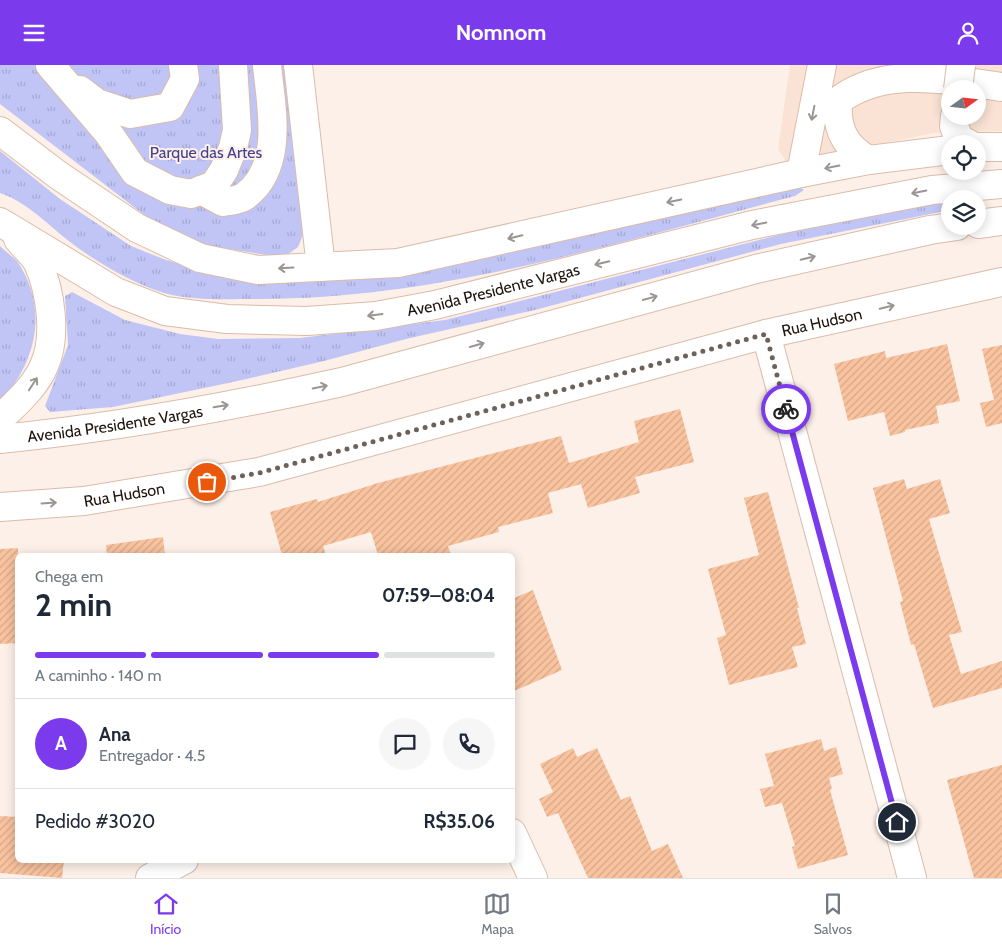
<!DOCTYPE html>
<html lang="pt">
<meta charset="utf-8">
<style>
:root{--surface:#fff;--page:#f6f6f7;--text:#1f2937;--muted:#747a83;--line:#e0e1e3;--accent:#7c3aed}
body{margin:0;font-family:Cabin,sans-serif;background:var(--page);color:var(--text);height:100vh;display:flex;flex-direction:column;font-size:19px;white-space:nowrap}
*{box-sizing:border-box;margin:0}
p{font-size:16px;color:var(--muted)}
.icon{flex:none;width:28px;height:28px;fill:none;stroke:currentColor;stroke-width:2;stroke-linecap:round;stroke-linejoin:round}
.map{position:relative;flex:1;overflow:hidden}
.side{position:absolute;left:15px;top:488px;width:500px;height:310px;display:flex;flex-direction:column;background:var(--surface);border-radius:8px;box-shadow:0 2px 12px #0003}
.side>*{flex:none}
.needle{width:32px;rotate:75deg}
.tools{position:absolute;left:941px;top:15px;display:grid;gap:10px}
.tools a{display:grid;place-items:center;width:45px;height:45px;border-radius:50%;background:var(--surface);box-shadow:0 2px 12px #0003;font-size:25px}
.pin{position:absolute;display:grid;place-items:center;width:42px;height:42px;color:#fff;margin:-21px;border:2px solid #fff;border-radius:50%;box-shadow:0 1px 5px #0007}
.courier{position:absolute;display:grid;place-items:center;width:50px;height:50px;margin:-25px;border:4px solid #7c3aed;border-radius:50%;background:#fff;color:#222;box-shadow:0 1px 6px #0007}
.overview em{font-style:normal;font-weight:700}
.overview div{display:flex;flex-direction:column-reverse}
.overview{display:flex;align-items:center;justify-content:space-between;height:85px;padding:0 20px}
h1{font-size:32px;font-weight:700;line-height:38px}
.bar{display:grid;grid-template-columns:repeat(4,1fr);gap:8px 5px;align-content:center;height:60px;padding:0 20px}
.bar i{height:6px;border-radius:4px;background:var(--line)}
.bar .active{background:var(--accent)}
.bar p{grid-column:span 4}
.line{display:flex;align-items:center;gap:12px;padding:0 20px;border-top:1px solid var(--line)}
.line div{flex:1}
.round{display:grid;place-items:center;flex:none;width:52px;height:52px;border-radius:26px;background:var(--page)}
header{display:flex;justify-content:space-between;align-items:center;height:65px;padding:0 20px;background:var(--accent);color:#fff;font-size:22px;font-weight:700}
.menu{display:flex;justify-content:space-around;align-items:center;height:70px;border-top:1px solid var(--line);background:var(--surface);font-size:14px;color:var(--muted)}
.menu a{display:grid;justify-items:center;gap:2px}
.menu .active{color:var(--accent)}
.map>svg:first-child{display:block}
.built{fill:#fae3d4;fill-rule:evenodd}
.grass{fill:url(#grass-tufts)}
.building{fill:url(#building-hatch)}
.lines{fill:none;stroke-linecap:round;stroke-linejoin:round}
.minor-casing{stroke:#dabca9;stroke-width:30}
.major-casing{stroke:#dabca9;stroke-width:30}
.minor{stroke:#fff;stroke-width:28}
.major{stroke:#fff;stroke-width:28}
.minor-bridge-casing{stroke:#dabca9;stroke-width:30;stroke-linecap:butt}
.minor-bridge{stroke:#fff;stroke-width:28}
.oneway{stroke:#9a9593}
.done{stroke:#6d615a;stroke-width:5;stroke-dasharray:0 9}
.route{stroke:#7c3aed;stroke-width:6}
.labels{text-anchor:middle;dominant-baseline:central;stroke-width:4;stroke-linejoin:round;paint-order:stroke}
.park-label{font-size:16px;fill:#444191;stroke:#fdf0e8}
.street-label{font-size:16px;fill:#1f140e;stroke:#fdf0e8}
</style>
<header><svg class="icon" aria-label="menu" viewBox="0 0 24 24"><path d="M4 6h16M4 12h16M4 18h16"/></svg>Nomnom<svg class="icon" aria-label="person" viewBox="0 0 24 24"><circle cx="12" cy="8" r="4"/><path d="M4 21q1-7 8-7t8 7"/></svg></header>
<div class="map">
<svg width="1002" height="813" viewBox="0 0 1002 813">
<defs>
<pattern id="grass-tufts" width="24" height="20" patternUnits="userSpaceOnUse" patternTransform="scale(1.25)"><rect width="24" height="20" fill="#c1c5f6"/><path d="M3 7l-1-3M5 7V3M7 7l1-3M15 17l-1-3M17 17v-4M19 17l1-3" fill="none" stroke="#a5a8d2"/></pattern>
<pattern id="building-hatch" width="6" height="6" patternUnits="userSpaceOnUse" patternTransform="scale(1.25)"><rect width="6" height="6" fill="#f9c39f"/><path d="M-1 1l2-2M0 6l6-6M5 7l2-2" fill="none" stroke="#d5a788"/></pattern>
</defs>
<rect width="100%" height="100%" fill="#fdf0e8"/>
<!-- built -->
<path class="built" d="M790 0H1002V66L934 68 787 98 778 84ZM950 24H978V51H950Z"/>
<!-- grass -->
<g class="grass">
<polygon points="0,0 286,0 298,129 305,165 298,182 287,190 273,191 216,182 187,174 160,162 0,39"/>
<path d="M0 86 60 134 131 181 166 195 222 211H385L461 199 603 164 798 121 804 125 795 131C618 177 440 235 256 234 228 234 191 236 164 228 131 218 91 194 65 173 44 156 26 137 0 128Z"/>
<polygon points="950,135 950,145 781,179 535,245 406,274 324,296 233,317 113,342 50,347 45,341 68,280 65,231 72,227 125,255 180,269 218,274 300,273 445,255 857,150"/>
<path d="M0 181C5 186 12 191 17 196 49 242 37 298 0 336Z"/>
</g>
<!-- building -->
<g class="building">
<polygon points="947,279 960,336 936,341 939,358 905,365 905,367 890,371 884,347 848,356 834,299 885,286 886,293"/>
<polygon points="1002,280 1002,358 986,362 980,338 994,335 982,284"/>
<polygon points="680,344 694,397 635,412 640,428 588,443 581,419 548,428 553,448 498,462 499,467 448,481 451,490 378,490 371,467 323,481 326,490 282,490 270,447 317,434 318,437 378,418 561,371 569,398 639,377 634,356"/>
<polygon points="904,414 907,424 940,414 950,448 929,454 962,567 949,570 961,609 1002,596 1002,623 933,643 914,579 911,580 900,537 903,536 873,423"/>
<polygon points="768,427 799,543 797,543 806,579 792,582 798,602 729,620 717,573 726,570 708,504 759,490 744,433"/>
<polygon points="163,472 165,490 107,490 106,480"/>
<polygon points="18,483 18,578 0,579 0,484"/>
<polygon points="533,525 562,605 512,627 512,534"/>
<polygon points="821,674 824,686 836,682 843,709 829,713 832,724 830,725 848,790 798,804 792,782 795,781 782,738 765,742 760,724 774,721 765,689"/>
<polygon points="573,683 577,692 597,683 621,735 630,731 652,786 668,779 683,813 588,813 558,748 547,752 539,734 553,727 540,699"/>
<polygon points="1002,700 1002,813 974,813 947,715"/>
<polygon points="0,751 18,752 18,795 64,795 62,813 0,808"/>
</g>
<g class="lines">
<defs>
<g id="minor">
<polyline points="50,0 109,69 135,107 170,125 191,129 214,120 224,105 233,83 237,65 233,0"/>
<polyline points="298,0 321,202"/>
<polyline points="80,25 97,38 130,49 170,42 185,14 183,0"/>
<polyline points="955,51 954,61 959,74 969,79"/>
<path d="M869 95C844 82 836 63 838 36 884 0 949 15 1002 22"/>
<polyline points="801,108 822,0"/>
<path d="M201 125 223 137C229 136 240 135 245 131 285 101 271 42 267 0"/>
<polyline points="766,269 912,813"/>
<path id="s1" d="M0 442 84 436 259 407 766 269 1002 217"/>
<polyline points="512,768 533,813"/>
<polyline points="150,813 184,795"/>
</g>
<g id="major">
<polyline points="0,66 58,110 137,163 200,193 258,205 398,198 801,108 869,95 950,85"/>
<polyline points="978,82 1002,82"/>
<path id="s2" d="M0 157 116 227 165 246 227 254 307 256 376 251 435 240 752 160 932 125 1002 119"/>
<polyline points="978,159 1002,156"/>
<path d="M0 354C16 338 35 322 44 301 57 272 51 227 38 198 34 190 24 182 18 174"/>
<path id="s3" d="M0 374C115 363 229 342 342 317L756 204 930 165 957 161"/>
</g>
</defs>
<!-- minor casing -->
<use href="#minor" class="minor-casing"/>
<!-- major casing -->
<use href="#major" class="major-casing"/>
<!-- minor -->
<use href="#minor" class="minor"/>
<!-- major -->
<use href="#major" class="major"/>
<defs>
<polyline id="minor-bridge" points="958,24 961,0"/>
</defs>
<!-- minor-bridge casing -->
<use href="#minor-bridge" class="minor-bridge-casing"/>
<!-- minor-bridge -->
<use href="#minor-bridge" class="minor-bridge"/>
</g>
<!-- one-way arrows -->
<defs><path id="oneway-shaft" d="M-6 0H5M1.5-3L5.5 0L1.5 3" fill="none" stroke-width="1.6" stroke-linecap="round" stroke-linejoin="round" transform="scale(1.25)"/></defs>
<g class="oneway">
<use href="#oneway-shaft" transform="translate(813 48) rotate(101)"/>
<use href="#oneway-shaft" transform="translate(832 102) rotate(169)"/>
<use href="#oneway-shaft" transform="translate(919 127) rotate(169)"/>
<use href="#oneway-shaft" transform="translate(674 136) rotate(168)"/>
<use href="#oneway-shaft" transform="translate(759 159) rotate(169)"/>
<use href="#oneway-shaft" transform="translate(515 172) rotate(167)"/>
<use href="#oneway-shaft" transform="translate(808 193) rotate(-13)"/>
<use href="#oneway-shaft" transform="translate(602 198) rotate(166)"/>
<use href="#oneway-shaft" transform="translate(286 203) rotate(177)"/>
<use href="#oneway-shaft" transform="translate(650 233) rotate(-15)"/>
<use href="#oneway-shaft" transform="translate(887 242) rotate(-13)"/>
<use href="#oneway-shaft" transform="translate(375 250) rotate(173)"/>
<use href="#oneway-shaft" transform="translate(477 280) rotate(-16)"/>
<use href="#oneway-shaft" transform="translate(33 319) rotate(-57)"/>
<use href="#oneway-shaft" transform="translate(320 322) rotate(-12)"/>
<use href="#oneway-shaft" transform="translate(221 341) rotate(-10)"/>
<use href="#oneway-shaft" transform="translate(49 438) rotate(-4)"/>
</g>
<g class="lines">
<!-- done -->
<polyline class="done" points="207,417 259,408 766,269 786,344"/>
<!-- route -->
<polyline class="route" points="786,344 897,757"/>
</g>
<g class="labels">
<!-- park labels -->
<g class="park-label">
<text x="206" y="87">Parque das Artes</text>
</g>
<!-- street labels -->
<g class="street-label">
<text stroke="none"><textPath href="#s2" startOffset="520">Avenida Presidente Vargas</textPath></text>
<text stroke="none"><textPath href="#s1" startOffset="844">Rua Hudson</textPath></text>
<text stroke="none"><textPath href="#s3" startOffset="116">Avenida Presidente Vargas</textPath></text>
<text stroke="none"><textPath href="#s1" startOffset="125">Rua Hudson</textPath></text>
</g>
</g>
</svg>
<div class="tools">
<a><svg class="needle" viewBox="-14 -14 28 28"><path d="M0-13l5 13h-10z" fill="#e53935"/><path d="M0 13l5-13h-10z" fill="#747a83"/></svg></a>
<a><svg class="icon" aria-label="locate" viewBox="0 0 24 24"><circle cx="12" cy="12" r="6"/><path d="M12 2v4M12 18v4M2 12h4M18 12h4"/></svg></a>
<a><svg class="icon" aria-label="layers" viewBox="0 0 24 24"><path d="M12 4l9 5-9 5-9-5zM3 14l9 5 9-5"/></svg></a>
</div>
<div class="pin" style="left:207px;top:417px;background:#ea580c"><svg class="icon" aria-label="bag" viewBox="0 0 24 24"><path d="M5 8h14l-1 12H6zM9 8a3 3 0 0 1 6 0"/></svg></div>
<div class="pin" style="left:897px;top:757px;background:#1f2937"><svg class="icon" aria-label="home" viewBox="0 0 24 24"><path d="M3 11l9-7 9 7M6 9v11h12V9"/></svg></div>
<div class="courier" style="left:786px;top:344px"><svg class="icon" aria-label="bike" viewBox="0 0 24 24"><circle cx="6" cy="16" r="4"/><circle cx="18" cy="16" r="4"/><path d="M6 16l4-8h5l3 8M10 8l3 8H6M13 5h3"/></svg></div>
<section class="side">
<div class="overview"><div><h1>2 min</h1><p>Chega em</p></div><em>07:59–08:04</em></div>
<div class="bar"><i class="active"></i><i class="active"></i><i class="active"></i><i></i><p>A caminho · 140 m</p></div>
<div class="line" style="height:90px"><b class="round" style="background:var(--accent);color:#fff">A</b><div><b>Ana</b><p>Entregador · 4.5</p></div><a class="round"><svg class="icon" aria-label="chat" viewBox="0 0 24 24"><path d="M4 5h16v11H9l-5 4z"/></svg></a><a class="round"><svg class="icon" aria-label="phone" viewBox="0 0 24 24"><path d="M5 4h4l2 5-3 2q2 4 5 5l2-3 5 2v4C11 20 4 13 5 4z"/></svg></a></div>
<div class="line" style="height:65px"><div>Pedido #3020</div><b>R$35.06</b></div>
</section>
</div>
<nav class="menu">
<a class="active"><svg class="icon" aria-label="home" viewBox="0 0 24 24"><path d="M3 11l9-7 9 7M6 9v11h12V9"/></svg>Início</a>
<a><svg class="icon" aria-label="map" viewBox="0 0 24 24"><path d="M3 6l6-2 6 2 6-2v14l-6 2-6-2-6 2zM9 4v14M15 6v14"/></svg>Mapa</a>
<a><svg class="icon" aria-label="saved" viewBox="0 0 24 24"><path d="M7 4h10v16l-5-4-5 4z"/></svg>Salvos</a>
</nav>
